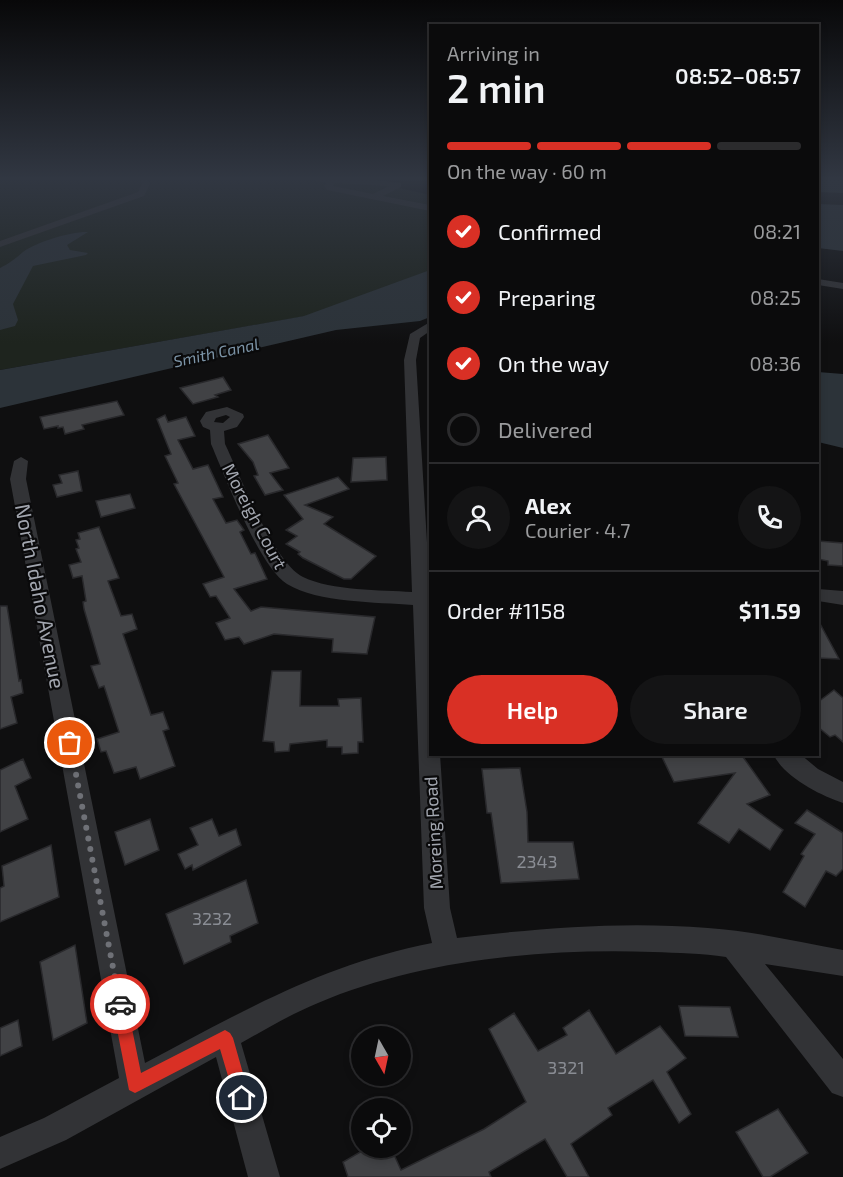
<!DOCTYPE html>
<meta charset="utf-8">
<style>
:root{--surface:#0b0b0c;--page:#141415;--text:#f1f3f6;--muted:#9a9b9d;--line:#2b2b2d;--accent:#d93025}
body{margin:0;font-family:"Exo 2",sans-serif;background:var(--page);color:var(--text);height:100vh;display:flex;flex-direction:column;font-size:22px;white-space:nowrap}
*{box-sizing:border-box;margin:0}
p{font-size:20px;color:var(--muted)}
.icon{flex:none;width:33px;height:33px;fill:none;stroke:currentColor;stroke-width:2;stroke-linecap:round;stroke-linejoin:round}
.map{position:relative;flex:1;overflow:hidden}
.drawer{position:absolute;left:429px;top:24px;width:390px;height:732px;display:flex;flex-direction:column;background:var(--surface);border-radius:0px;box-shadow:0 3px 9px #0003,0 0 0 2px var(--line)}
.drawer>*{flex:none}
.needle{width:39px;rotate:171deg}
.tools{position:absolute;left:351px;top:1026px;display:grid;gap:12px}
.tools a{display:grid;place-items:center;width:60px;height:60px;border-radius:50%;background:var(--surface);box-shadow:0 3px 9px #0003,0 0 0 2px var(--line);font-size:30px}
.pin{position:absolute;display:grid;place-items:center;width:51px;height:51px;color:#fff;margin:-26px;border:3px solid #fff;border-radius:50%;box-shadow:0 2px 6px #0007}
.courier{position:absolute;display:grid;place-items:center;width:60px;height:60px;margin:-30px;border:4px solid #d93025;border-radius:50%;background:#fff;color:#222;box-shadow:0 2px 8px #0007}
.headline em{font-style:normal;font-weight:600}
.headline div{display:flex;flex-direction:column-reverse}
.headline{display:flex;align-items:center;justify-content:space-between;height:102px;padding:0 18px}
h1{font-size:39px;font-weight:600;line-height:45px}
.bar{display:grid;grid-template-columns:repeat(4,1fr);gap:9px 6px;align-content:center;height:72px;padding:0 18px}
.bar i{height:8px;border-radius:4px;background:var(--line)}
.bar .selected{background:var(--accent)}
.bar p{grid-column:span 4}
.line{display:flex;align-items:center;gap:15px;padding:0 18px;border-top:2px solid var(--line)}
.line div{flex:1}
.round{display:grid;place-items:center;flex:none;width:63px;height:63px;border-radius:32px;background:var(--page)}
ol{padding:0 18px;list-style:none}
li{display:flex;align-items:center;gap:18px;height:66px}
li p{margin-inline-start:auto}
li .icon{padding:6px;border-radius:50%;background:var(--accent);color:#fff;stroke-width:4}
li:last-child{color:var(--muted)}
li i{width:33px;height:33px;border:3px solid var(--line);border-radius:50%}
.cta{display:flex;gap:12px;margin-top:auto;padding:12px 18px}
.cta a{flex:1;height:69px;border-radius:36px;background:var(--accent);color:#fff;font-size:24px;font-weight:600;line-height:69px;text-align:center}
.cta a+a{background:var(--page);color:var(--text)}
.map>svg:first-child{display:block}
.green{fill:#1e241e}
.water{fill:#2c3339}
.building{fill:#414245;stroke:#29292c;stroke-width:1.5}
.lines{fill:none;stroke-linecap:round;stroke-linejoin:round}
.minor{fill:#323336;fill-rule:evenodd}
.route{fill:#d93025}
.done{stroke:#6f7177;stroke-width:6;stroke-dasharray:0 10.8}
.labels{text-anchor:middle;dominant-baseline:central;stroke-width:4.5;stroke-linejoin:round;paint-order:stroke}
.far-water-label{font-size:16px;font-style:italic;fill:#7c94a7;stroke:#0a0a0b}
.street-label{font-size:18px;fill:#a2a6af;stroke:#0a0a0b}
.near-number-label{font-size:18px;fill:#8a8d94}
.near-street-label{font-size:21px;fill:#a2a6af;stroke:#0a0a0b}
</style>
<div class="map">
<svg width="843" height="1177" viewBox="0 0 843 1177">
<rect width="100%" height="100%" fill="#0f0f10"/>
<!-- green -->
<polygon class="green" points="0,178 313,178 343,183 373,182 430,195 430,274 312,315 0,370"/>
<!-- water -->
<g class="water">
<polygon points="818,178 843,178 843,193 818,192"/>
<polygon points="818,204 843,205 843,251 818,248"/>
<path d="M88 232 67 245 70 250 88 253 86 255 33 266 13 304 18 320 15 326 0 330V268C10 263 16 258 23 252 35 242 73 231 88 232Z"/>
<polygon points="430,270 430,317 420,321 336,330 0,408 0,370 304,316"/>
<polygon points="818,372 843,374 843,448 818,442"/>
</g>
<!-- building -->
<g class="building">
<polygon points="223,377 231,390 215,395 218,397 193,404 180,388"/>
<polygon points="117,401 124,415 82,425 84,429 65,434 63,427 58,428 58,426 44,429 40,417"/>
<polygon points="165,415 168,422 186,417 195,436 178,440 193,469 208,465 223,497 213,499 226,523 237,520 244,530 240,532 251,554 255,553 267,579 234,589 251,611 261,607 375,617 367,654 332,652 333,639 274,634 244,644 239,637 225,640 216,623 230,618 216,596 210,597 203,584 224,577 174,484 178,483 165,456 171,454 157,419"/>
<polygon points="268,435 289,468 270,473 283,490 265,495 254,476 258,475 253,462 238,444"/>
<polygon points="386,457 387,480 351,482 353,458"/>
<polygon points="78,471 82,491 57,497 53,485 62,483 59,475"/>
<polygon points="338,477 349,489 305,505 333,517 324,524 376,556 351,579 344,579 303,558 298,554 300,552 286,544 297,536 286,530 303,519 284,495"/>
<polygon points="130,494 135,508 101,517 96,501"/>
<polygon points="99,527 119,578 108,581 121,616 132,614 137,629 123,634 151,715 163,712 169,729 163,731 175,766 140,779 136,767 114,773 106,751 101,752 97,739 119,732 104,686 99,688 91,666 100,664 84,609 83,602 86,601 82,576 73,578 69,565 81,562 76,549 79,548 76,540 80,539 78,533"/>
<polygon points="818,541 843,543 843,566 828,565 828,561 818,559"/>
<polygon points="0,606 7,606 19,681 21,680 23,693 11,697 17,723 0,729"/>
<polygon points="818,620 839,659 818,658"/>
<polygon points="272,671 301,671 300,706 339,706 338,699 361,698 363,742 358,742 358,753 342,754 342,747 327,747 327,740 290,744 289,751 275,752 274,742 263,741"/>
<polygon points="834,690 843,698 843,742 835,735 830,737 818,727 818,702"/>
<polygon points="684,754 741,754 770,795 747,804 783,830 770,850 739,829 729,843 698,823 735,773 674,782 662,757"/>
<polygon points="23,759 31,778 15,786 28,819 0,832 0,770"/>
<polygon points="520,768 527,812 528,842 573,842 579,879 501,883 491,813 487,813 482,769"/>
<polygon points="807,810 843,833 843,869 836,876 826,871 805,907 783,892 804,856 801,854 815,834 795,823"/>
<polygon points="150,819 159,850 125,865 115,832"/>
<polygon points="212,819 219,836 236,829 241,845 193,870 192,865 185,869 178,854 198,845 190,828"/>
<polygon points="51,845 59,897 0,922 0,888 4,886 2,866"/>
<polygon points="246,880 258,923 230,936 231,942 184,964 166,914"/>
<polygon points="75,945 87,1023 53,1040 40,962"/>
<polygon points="679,1006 730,1007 738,1037 685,1036"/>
<polygon points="589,1010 616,1054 660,1026 686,1058 667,1072 691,1114 679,1123 653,1080 608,1108 612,1115 571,1144 589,1177 567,1177 545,1139 489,1172 491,1177 348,1177 343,1162 367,1148 391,1148 401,1170 484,1129 526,1102 489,1029 514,1013 538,1051 567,1035 563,1028"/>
<polygon points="18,1020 22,1046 0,1056 0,1028"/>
<polygon points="778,1109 808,1153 770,1177 763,1177 736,1132"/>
</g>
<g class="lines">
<!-- minor -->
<g class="minor">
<polygon points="139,178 147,178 150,184 144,196 0,247 0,241 138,192 142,184"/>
<path d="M307 178 376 180 401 183V187L383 196 430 205V211L327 190 324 186 326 183ZM334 183 389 186 373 194 333 186Z"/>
<polygon points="818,279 843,283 843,289 818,285"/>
<path d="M430 322V331L420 338 416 360 430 592V754H440L450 908 457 938C541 928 623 921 708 928 753 931 798 942 843 950V976L765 964 843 1059V1097L832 1093 726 957C702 953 678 953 653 952 544 948 419 960 318 1003 291 1014 266 1029 241 1043L280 1177H248L216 1057 66 1140 0 1169V1137L44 1118 119 1078 10 479 14 461 21 457 28 461 26 479 145 1063C241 1012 324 964 432 943L424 908 413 605C377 602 318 603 287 584 259 567 225 476 211 444L210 430 203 427 200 421 206 412 227 407 243 414 244 417 237 427 224 431 225 444C240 475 274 563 303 577 332 591 381 590 412 592L404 360 410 334ZM226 415 230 417 223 423 214 422 216 418Z"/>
<polygon points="818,589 843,591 843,605 818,601"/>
<path d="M773 754H800L818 769 843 782V803C820 795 785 778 773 754Z"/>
</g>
</g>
<!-- sky -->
<linearGradient id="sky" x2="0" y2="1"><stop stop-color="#080809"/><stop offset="0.52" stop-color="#313742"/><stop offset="1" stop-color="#313742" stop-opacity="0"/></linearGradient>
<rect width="843" height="343" fill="url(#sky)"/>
<!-- route -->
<polygon class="route" points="120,997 125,999 127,1004 141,1073 225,1030 230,1033 233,1038 250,1098 247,1103 242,1106 236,1103 220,1049 141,1090 135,1093 129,1090 112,1004 114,999"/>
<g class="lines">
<!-- done -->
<polyline class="done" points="70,743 120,1004"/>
</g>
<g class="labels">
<!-- far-water labels -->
<g class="far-water-label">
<text transform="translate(216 352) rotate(-12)">Smith Canal</text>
</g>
<!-- street labels -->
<g class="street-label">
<text transform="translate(255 516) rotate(62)">Moreigh Court</text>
<text transform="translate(433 833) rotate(-93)">Moreing Road</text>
</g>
<!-- near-number labels -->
<g class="near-number-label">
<text x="537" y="861">2343</text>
<text x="212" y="918">3232</text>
<text x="566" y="1067">3321</text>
</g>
<!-- near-street labels -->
<g class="near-street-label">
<text transform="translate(41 596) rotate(79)">North Idaho Avenue</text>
</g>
</g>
</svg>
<div class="tools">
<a><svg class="needle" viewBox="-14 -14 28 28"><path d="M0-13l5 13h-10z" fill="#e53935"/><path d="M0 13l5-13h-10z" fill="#9a9b9d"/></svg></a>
<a><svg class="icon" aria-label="locate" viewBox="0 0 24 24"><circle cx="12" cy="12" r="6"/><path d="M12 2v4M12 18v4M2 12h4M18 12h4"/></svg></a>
</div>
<div class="pin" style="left:70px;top:743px;background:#ea580c"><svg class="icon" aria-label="bag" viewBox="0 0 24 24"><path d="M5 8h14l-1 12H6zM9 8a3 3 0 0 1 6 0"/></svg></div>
<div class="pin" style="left:242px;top:1098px;background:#1f2937"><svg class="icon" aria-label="home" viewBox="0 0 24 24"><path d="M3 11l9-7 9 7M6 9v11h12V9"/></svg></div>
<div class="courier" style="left:120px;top:1004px"><svg class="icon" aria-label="car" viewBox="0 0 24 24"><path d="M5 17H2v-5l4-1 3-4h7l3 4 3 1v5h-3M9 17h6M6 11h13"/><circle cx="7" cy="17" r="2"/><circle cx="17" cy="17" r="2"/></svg></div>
<section class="drawer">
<div class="headline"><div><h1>2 min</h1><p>Arriving in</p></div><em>08:52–08:57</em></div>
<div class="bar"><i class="selected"></i><i class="selected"></i><i class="selected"></i><i></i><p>On the way · 60 m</p></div>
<ol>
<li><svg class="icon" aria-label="check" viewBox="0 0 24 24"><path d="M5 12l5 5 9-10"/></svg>Confirmed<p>08:21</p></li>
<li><svg class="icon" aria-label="check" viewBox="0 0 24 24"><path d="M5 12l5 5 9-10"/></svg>Preparing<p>08:25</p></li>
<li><svg class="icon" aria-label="check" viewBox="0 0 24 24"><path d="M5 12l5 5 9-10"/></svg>On the way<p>08:36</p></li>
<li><i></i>Delivered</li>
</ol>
<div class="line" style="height:108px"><a class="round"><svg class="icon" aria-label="person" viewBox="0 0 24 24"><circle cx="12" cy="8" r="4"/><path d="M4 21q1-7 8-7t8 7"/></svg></a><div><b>Alex</b><p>Courier · 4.7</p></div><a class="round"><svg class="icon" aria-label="phone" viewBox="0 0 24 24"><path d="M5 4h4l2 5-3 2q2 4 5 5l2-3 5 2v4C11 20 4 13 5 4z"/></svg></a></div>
<div class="line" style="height:78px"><div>Order #1158</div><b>$11.59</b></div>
<div class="cta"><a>Help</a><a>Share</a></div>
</section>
</div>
